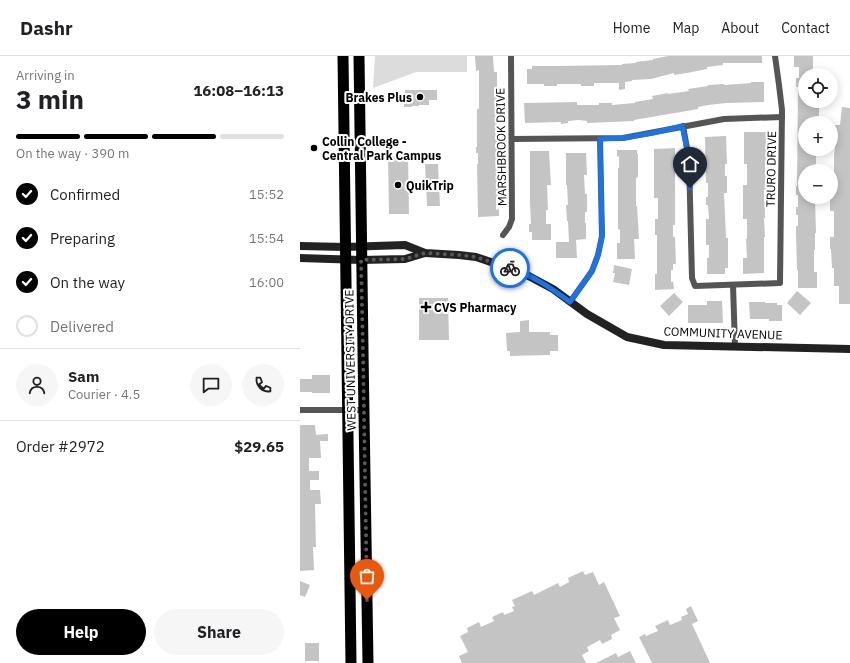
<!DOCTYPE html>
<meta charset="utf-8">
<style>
:root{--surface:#fff;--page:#f6f6f6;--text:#202124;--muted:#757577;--line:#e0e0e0;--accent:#000}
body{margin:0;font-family:"IBM Plex Sans",sans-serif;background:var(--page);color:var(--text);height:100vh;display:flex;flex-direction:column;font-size:15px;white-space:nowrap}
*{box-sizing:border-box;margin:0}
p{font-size:13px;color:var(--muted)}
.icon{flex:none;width:22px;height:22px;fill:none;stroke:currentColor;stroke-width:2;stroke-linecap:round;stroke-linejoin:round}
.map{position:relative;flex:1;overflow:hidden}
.details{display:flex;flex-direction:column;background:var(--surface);width:300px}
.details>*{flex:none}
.controls{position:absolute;left:498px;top:12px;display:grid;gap:8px}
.controls a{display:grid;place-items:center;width:40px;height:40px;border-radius:50%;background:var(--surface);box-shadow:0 2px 10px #0003;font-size:20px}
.pin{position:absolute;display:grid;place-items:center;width:34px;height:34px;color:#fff;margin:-41px -17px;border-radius:50% 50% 50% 0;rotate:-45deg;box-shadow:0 0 4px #0007}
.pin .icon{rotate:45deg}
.courier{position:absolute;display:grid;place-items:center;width:40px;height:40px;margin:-20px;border:3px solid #1a73e8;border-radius:50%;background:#fff;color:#222;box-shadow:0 1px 5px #0007}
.headline em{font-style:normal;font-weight:700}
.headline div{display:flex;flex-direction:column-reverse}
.headline{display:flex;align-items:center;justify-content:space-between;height:68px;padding:0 16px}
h1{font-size:26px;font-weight:700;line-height:30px}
.bar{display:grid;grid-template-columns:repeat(4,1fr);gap:6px 4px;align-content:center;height:48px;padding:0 16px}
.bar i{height:5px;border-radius:3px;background:var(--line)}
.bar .selected{background:var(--accent)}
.bar p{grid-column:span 4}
.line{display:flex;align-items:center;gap:10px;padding:0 16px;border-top:1px solid var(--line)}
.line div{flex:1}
.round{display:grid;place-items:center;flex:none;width:42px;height:42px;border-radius:21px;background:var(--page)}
ol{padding:0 16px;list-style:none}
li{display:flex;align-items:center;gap:12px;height:44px}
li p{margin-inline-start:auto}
li .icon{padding:4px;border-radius:50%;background:var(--accent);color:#fff;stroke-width:4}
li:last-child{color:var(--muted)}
li i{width:22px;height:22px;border:2px solid var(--line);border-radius:50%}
.primary-button{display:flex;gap:8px;margin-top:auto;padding:8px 16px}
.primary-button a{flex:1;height:46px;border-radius:24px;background:var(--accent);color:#fff;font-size:16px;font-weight:700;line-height:46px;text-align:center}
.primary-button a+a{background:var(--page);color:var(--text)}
header{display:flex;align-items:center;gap:24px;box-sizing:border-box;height:56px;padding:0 20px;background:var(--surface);border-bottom:1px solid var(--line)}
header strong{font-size:19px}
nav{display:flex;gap:22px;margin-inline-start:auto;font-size:14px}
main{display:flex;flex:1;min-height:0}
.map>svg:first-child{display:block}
.green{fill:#dcdcdc}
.building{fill:#c4c4c4}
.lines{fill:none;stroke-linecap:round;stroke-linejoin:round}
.street{stroke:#555;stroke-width:6}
.secondary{stroke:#222;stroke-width:8}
.highway{stroke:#000;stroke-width:11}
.done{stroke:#595959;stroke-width:4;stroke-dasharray:0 7.2}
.route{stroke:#1a73e8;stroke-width:5}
.poi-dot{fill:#000;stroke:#fff;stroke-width:1.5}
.labels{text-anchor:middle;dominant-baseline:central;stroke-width:4;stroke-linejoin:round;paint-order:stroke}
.poi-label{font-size:12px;font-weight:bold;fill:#000;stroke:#fff;text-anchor:start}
.street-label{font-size:12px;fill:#000;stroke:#fff}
</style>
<header>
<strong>Dashr</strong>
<nav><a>Home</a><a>Map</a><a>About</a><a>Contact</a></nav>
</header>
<main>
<section class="details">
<div class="headline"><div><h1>3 min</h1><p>Arriving in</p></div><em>16:08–16:13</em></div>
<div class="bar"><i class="selected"></i><i class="selected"></i><i class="selected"></i><i></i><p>On the way · 390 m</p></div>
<ol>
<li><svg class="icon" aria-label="check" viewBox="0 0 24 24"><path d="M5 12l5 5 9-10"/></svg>Confirmed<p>15:52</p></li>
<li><svg class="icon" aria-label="check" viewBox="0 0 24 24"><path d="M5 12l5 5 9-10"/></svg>Preparing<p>15:54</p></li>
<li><svg class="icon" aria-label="check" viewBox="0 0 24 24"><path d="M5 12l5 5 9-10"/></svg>On the way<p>16:00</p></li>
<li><i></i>Delivered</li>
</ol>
<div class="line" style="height:72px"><a class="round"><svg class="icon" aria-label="person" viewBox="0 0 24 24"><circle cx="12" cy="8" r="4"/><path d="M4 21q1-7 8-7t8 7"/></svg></a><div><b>Sam</b><p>Courier · 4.5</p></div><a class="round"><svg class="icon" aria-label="chat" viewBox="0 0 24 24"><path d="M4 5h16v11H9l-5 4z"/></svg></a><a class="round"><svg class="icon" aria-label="phone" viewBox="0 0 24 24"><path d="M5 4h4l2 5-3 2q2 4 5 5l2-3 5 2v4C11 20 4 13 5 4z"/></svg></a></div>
<div class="line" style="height:52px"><div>Order #2972</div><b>$29.65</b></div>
<div class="primary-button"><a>Help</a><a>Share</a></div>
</section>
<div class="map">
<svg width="550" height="607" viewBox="0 0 550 607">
<rect width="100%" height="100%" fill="#fff"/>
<!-- green -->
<polygon class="green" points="75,0 167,0 167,16 116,16 73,32"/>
<!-- building -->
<g class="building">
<polygon points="175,0 193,0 194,16 197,16 197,75 198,75 198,142 196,142 196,154 199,153 199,160 178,161 177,108 178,108 178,97 176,97 176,91 177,91 177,53 179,53 179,14 176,15"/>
<polygon points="368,0 462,0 462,7 423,7 423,9 407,11 407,13 387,17 374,19 374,17 351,23 332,24 332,25 325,26 325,33 319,34 319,27 294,27 294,30 281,30 281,28 257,28 257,30 244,30 244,28 227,28 227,13 232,13 232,10 257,10 322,9 322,8 336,7 336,6 353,4 353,3"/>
<polygon points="494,0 513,0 513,19 505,19 505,45 513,45 513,51 519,51 519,67 505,67 505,93 516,93 516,115 505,115 505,142 515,142 516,177 515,177 515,194 514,194 514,216 517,216 517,232 498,232 498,214 497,214 496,177 496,170 498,170 498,159 496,159 496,151 498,151 498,139 496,139 496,130 497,130 498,31 496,31 496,22 499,22 499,11 494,11"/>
<polygon points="451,26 464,26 464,46 426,47 408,49 398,51 398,53 334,64 334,65 287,67 287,65 279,64 268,65 268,67 261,68 261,66 225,67 224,47 277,46 277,49 299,49 299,47 312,47 312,49 335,47 335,46 353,43 352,40 368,37 368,38 389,35 388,33 408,30 408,29 424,28 424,29 451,27"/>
<polygon points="105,34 137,34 137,44 129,44 129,49 119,49 119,50 112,50 112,51 104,51 104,44 105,44"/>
<polygon points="542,51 550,52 550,248 539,248 539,230 534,230 534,212 532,212 531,193 530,193 530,181 534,181 534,155 530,155 530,142 533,142 533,126 534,126 534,100 536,82 533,82 534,69 540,69"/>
<polygon points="444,76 466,76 466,108 465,108 466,134 464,134 464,146 465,146 465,162 464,162 465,181 464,181 464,217 443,218 443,202 447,202 446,183 447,183 447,163 443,163 443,129 447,129 447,108 444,108"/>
<polygon points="426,80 427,108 425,108 425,120 427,120 427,137 424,137 426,182 428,182 428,212 425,212 425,218 407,218 407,202 409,202 409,189 406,189 406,163 409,163 408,149 406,149 406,141 408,141 408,127 406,127 405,81"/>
<polygon points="375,92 375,169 373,169 373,181 375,181 376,208 373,208 373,214 371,214 371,226 373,226 374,233 355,234 355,218 357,218 357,179 355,179 355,163 358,163 358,142 354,142 354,93"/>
<polygon points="317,94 337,94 337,98 338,98 338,121 336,122 336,150 337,150 339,183 334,183 335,203 317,203 317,187 320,187 320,173 318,174 318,112 319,112 319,100 317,101"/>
<polygon points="230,95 249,95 251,129 247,129 248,154 246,154 246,168 251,168 251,184 232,184 232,176 229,176 229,168 231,168 230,147"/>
<polygon points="266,97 286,97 287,119 284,119 285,138 287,138 287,156 285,156 285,167 286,167 286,183 276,184 277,202 256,202 256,186 269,186 268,165 267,165 266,149 268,149 267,129 266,129"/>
<polygon points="88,100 108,100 109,158 89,158"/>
<polygon points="125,108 138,108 140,150 127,150"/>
<polygon points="314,209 332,213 329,229 313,226 315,217 313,217"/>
<polygon points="497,235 511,247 500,259 487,247"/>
<polygon points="374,237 383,246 369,260 360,250"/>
<polygon points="119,242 148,242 149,284 119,284"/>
<polygon points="407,245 422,245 423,267 388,267 388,249 407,249"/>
<polygon points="449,246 465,246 465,247 477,247 477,249 482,249 482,265 469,265 469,263 450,263"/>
<polygon points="229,264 229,276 250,276 250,279 258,279 258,295 250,295 250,299 210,300 210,295 207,295 206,277 220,276 220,265"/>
<polygon points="12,319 30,319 30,337 12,337 12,336 0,336 0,323 12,323"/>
<polygon points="0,369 15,369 16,379 28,378 28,385 20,385 21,402 9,402 9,415 19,415 19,424 10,424 10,434 20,434 21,448 15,448 16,491 13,491 14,514 0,515"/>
<polygon points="283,515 285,519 293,516 299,529 304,526 320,560 314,562 320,574 311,579 312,583 302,588 300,584 287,591 289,595 282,599 286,607 162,607 159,600 168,596 160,580 168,576 167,572 179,566 181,571 194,565 192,561 203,556 204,559 214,555 212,551 215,550 212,544 232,535 234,539 258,527 260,531 269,526 268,522"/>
<polygon points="0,525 10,529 5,541 0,539"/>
<polygon points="391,550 398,565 392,568 410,607 352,607 339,581 345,578 346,580 358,575 355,570 368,564 370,569 382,564 381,561 388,558 386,553"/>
<rect x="5" y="587" width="14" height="18"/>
<polygon points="330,595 336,607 296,607 316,597 318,601"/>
</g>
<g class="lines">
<!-- street -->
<g class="street">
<polyline points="383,70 389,103 392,222 395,230 480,227 482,54 479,29 475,0"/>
<polyline points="212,83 323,82 424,63 482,61"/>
<polyline points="203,179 209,171 212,163 211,0"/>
<polyline points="433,229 435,290"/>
<polyline points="270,246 292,215 298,199 302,180 300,83"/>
<polyline points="0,354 64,354"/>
</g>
<!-- secondary -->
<g class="secondary">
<polyline points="0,190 45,191 105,189 125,197 159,199 176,201 223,217 253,233 287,258 327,281 364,289 550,293"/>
<polyline points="0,202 61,204 105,203 125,197"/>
</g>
<!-- highway -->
<g class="highway">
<polyline points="43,0 51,607"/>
<path d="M59 0C61 202 65 405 68 607"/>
</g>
</g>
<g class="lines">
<!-- done -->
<polyline class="done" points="67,544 63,296 61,204 105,203 125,197 159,199 176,201 210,212"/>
<!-- route -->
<path class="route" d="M210 212C232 219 251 232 270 246L292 215 298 199 302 180 300 83 323 82 353 77 382 70 389 103 390 132"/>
</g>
<!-- markers -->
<g class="poi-dot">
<circle cx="120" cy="41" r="4"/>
<circle cx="14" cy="92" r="4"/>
<circle cx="98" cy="129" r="4"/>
<path d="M124 245h4v4h4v4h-4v4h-4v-4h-4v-4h4z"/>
</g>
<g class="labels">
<!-- poi labels -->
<g class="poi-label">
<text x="112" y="41" text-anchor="end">Brakes Plus</text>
<text x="22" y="85">Collin College -<tspan x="22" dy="14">Central Park Campus</tspan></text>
<text x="106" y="129">QuikTrip</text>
<text x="134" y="251">CVS Pharmacy</text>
</g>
<!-- street labels -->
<g class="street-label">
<text transform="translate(201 91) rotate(-91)">MARSHBROOK DRIVE</text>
<text transform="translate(471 113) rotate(-89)">TRURO DRIVE</text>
<text transform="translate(423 277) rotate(2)">COMMUNITY AVENUE</text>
<text transform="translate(50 304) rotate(-91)">WEST UNIVERSITY DRIVE</text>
</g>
</g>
</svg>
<div class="controls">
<a><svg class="icon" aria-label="locate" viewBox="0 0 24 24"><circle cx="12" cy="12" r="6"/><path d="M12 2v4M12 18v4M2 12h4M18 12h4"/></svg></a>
<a>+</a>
<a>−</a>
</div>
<div class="pin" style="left:67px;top:544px;background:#ea580c"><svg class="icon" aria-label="bag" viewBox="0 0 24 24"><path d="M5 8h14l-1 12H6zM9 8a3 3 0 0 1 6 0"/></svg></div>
<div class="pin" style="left:390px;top:132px;background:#1f2937"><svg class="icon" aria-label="home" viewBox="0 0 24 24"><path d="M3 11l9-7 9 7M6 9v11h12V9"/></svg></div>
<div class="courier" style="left:210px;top:212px"><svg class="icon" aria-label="bike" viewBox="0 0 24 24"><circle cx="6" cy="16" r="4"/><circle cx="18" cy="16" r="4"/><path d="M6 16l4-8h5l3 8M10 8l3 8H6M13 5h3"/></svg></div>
</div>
</main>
